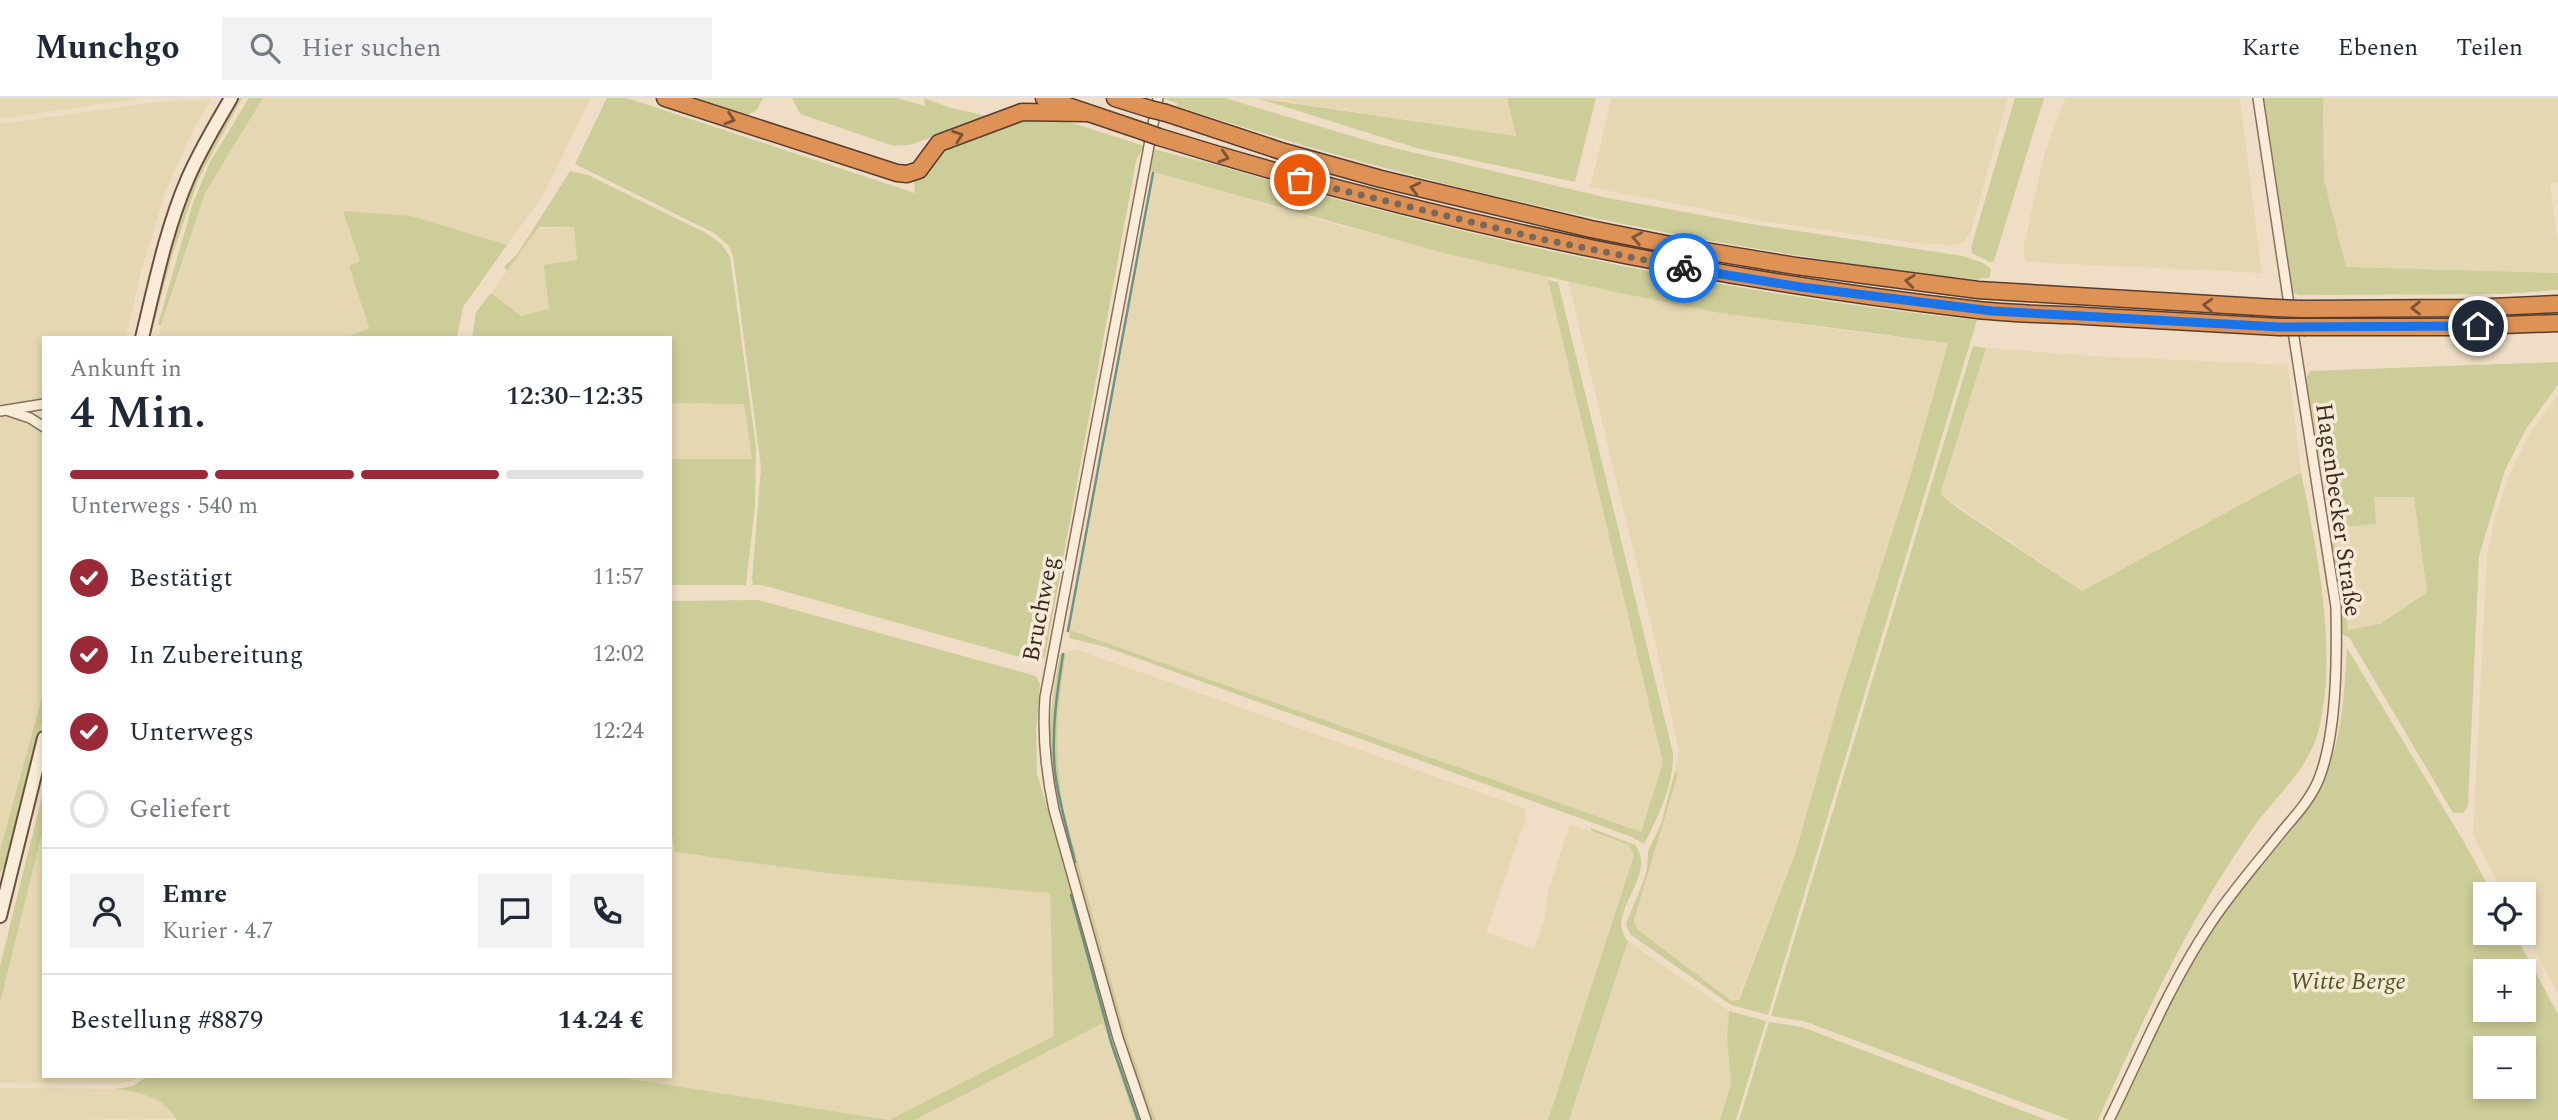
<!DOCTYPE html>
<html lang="de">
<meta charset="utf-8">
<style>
:root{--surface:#fff;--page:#f2f2f3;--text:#1f2937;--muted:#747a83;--line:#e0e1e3;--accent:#9a2a38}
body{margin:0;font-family:Spectral,serif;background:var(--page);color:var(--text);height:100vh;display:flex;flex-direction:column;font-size:26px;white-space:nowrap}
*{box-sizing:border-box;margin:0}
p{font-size:23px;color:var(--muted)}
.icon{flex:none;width:38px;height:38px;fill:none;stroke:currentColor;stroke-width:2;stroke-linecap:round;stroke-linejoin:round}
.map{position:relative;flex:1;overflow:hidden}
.side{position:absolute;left:42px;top:238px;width:630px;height:742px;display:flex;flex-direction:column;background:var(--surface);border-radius:0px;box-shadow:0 4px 10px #0003}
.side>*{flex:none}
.tools{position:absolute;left:2473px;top:784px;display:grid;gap:14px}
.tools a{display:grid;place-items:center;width:63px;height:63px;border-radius:0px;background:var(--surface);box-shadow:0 4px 10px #0003;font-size:35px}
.pin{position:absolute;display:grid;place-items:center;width:60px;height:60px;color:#fff;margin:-30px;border:4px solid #fff;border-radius:50%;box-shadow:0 2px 7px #0007}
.courier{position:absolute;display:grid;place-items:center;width:70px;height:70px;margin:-35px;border:5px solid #1a73e8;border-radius:50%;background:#fff;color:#222;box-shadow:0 2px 9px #0007}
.overview em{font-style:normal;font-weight:600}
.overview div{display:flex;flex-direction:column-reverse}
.overview{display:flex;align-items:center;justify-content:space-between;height:119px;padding:0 28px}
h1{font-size:46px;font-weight:600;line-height:52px}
.bar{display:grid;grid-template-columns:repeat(4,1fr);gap:10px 7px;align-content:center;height:84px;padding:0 28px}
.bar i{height:9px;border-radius:5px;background:var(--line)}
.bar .selected{background:var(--accent)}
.bar p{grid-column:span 4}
.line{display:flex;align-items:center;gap:18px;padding:0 28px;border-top:2px solid var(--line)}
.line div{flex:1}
.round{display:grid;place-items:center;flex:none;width:74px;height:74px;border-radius:0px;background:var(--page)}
ol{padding:0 28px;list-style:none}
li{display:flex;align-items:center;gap:21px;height:77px}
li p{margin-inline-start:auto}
li .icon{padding:7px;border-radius:50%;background:var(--accent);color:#fff;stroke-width:4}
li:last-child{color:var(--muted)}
li i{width:38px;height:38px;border:4px solid var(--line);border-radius:50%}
header{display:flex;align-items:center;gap:42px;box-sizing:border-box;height:98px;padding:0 35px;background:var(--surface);border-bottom:2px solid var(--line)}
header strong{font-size:33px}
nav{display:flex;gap:38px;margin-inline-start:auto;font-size:24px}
.search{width:490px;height:63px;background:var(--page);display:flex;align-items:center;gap:18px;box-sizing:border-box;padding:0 24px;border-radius:0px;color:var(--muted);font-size:26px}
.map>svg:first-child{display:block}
.farmland{fill:#e5d7b2}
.green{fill:#cdcd99;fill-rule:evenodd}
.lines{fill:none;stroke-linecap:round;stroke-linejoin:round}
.stream{stroke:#6d9184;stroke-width:2.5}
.minor-casing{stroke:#8a6e5b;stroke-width:12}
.secondary-casing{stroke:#6c503e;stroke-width:16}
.motorway-casing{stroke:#583d2f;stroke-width:19}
.minor{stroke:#f9ecd9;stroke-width:9}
.secondary{stroke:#f9ecd9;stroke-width:12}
.motorway{stroke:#df9256;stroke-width:16}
.motorway-bridge-casing{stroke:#583d2f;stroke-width:19;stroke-linecap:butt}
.motorway-bridge{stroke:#df9256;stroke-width:16}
.oneway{stroke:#7c5335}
.done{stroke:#796859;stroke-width:7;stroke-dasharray:0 12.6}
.route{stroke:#1a73e8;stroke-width:9}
.labels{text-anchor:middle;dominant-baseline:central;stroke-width:7;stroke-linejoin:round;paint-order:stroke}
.street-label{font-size:24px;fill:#3a291f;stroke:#f6e9d5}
.park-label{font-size:24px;font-style:italic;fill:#505725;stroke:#f6e9d5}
</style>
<header>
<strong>Munchgo</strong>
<div class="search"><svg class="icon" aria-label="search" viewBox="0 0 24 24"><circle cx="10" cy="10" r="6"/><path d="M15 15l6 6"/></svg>Hier suchen</div>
<nav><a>Karte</a><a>Ebenen</a><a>Teilen</a></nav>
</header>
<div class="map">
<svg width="2558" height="1022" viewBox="0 0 2558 1022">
<rect width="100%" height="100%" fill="#efdec5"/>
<!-- farmland -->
<g class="farmland">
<polygon points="0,0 141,0 0,21"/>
<polygon points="263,0 591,0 542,99 507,147 412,118 360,163 349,168 369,230 344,240 158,240 205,95"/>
<polygon points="1264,0 1507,0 1516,38"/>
<polygon points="1612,0 2008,0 1971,133 1964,144 1956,147 1915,145 1770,124 1590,89"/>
<polygon points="2065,0 2240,0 2262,175 2027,164 2023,151 2044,57"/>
<polygon points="2323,0 2558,0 2558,84 2550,87 2558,145 2558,175 2345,169 2324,82"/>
<polygon points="211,1 193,32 166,92 140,177 126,240 44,240 44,304 16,308 18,323 44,332 44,592 0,763 0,26 157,4"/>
<polygon points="1155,74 1345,129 1547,178 1663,665 1641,734 1070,532"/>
<polygon points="539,129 542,131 574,129 577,163 550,211 521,218 491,195"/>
<polygon points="1568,183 1720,215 1869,236 1948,244 1908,385 1842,591 1795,756 1738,902 1733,903 1637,831 1634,822 1678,676 1675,673 1679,654 1653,534"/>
<polygon points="1986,250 2094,258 2288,267 2301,374 2082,493 1940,396"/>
<polygon points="2558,296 2558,896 2524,832 2524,796 2504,796 2473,737 2487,456 2496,417 2510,375 2530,335"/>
<polygon points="670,305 744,305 752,361 670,361"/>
<polygon points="2373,399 2414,399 2427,494 2380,526 2347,532 2332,430 2376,426"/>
<polygon points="1075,551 1524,710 1526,720 1486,834 1534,851 1545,820 1548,794 1570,726 1629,747 1634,757 1548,1022 1156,1022 1128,943 1063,710 1057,673 1055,636 1058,600 1066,555"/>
<polygon points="670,726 675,754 833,776 1050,795 1055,938 889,1022 614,978 670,978"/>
<polygon points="44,727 44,978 139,978 132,983 116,986 0,985 0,907"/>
<polygon points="1628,843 1729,913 1727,939 1731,986 1720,1022 1569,1022"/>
<polygon points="1103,925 1135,1022 915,1022"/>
<polygon points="6,990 116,991 143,995 159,1001 178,1021 0,1022 0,991"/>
</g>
<!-- green -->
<g class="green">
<path d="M239 0H242L198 82 172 158 154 225 152 222C172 145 192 66 239 0Z"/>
<polygon points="249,0 263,0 205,95 161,228 158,226 193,105 210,64"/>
<polygon points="607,0 627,0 915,95 914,82 938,52 1026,21 1060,21 1144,48 1136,63 1045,559 1038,564 762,487 753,487 752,481 761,369 733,158 728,147 714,135 575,66"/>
<polygon points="684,0 763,0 757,12 744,19"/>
<polygon points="792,0 897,0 925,8 924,0 951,10 993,19 909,47 894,48 800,16"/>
<path d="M1162 0H1225L1378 46 1608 100 1745 125 1963 158 1983 165 1991 171 1989 180H1980L1979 182C1706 151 1438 94 1177 8V5Z"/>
<polygon points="1257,0 1516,38 1507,0 1596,0 1575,84 1416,50"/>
<polygon points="2015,0 2044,0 1994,163 1990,164 1972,155 1971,150"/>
<polygon points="2264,0 2323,0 2324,82 2346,169 2558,175 2558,192 2503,196 2299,197 2293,194"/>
<path d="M1154 51C1178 58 1204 63 1230 71 1474 143 1723 195 1977 222L1768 917 1731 907 1630 836 1626 827 1629 818 1642 787 1647 771 1648 753 1661 726 1675 673 1678 676 1634 822 1637 831 1732 903 1739 902 1795 756 1842 591 1908 385 1948 245 1720 215 1611 193 1448 156 1150 73Z"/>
<polygon points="570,73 588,77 708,136 721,146 730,158 756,349 755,408 746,487 670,487 670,361 752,361 744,306 670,305 670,240 472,240 476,214 491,195 521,218 549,211 544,167 577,162 574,129 539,129 507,173 504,169 518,155"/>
<polygon points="343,113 412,118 507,147 463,209 457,240 344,240 369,230 349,168 360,163"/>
<path d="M1548 182 1558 184 1673 655C1674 686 1658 720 1644 746L1632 739 1106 549 1069 540 1070 532 1641 734 1663 665Z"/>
<path d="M1973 248 1986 250 1940 396 1959 411 2082 493 2301 374C2317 454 2338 551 2319 631 2310 667 2283 692 2261 719 2245 740 2231 763 2217 785 2171 860 2134 942 2098 1022H2070L1803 923 1771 918Z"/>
<polygon points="2558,264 2558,287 2526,331 2505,372 2479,458 2468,708 2463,715 2453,715 2349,539 2341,536 2332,445 2334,443 2348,532 2380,526 2427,494 2414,399 2374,399 2376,426 2332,430 2306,280 2310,273"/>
<path d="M758 502 1036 578 1040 586 1036 634 1037 676 1142 1022H1135L1103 925 915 1022H177C163 999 142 994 116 991L133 988 148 978H613L889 1022 1054 938 1050 795 833 776 675 754 670 726V503Z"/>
<path d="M2347 550 2464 744 2493 796H2485V835H2514L2558 916V1022H2113C2144 959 2174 894 2210 833 2243 779 2298 738 2324 680 2343 640 2344 593 2347 550ZM2485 873H2524V912H2485ZM2485 950H2524V989H2485Z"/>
<path d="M1066 555C1056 613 1054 652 1063 710L1128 943 1156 1022H1150C1125 949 1104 876 1083 802 1071 760 1055 716 1051 672 1047 633 1053 594 1060 556Z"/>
<polygon points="44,592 44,618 8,763 0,775 0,752"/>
<polygon points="44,690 44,727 0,906 0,868"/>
<path d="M1591 730 1635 747C1659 778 1603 815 1628 843L1569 1022H1548L1634 757 1629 747 1591 733Z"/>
<polygon points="1729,913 1766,923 1736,1022 1720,1022 1731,986 1727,939"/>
<polygon points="1769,924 1802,929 2047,1022 1739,1022"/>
</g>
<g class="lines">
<!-- stream -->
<g class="stream">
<polyline points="1068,533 1153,75"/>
<path d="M1063 556C1057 595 1051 634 1055 674 1059 705 1068 734 1075 764"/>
<polyline points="1071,797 1112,947 1138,1022"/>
</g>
<defs>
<g id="minor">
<polyline points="2258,0 2290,213"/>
<polyline points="0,313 44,306"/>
<polyline points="9,313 30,320 44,329"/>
<path d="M1146 1022 1118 940 1054 712C1046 674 1042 638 1045 599L1158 0"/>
<path d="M2109 1022C2141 957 2169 888 2209 828 2231 794 2259 763 2284 731 2297 716 2313 698 2320 678 2337 632 2337 559 2336 509L2292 227"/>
</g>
<g id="secondary">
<path d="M142 240C155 186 166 131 188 80 200 52 216 26 231 0"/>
<polyline points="0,818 44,640"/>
</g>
<g id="motorway">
<polyline points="665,0 897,75 907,76 919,72 939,45 1022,14 1086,15"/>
<polyline points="1044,0 1145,34"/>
<polyline points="1115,0 1150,11"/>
<polyline points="1166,15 1284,54 1381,81 1591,131 1681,149 1796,168 1978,192 2276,210"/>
<path d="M1159 39C1424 121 1694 179 1970 211 2008 216 2046 216 2084 218 2149 222 2214 225 2279 229"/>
<polyline points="2302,211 2469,210 2558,206"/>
<polyline points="2306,229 2451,229 2558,225"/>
</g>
</defs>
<!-- minor casing -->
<use href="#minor" class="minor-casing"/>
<!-- secondary casing -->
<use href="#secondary" class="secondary-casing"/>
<!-- motorway casing -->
<use href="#motorway" class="motorway-casing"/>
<!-- minor -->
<use href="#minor" class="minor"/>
<!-- secondary -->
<use href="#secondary" class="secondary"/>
<!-- motorway -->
<use href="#motorway" class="motorway"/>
<defs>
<g id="motorway-bridge">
<polyline points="1150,11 1166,15"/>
<polyline points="1145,34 1159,39"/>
<polyline points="2276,210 2302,211"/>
<polyline points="2279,229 2306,229"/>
</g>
</defs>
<!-- motorway-bridge casing -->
<use href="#motorway-bridge" class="motorway-bridge-casing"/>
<!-- motorway-bridge -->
<use href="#motorway-bridge" class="motorway-bridge"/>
</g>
<!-- one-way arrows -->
<defs><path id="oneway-chevron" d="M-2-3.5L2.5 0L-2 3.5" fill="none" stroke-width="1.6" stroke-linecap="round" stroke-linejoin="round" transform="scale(1.75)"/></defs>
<g class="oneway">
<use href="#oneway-chevron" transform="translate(730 21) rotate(18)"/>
<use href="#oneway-chevron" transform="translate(958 38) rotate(-20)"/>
<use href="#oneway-chevron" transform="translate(1224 59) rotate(17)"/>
<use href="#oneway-chevron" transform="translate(1415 90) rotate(-166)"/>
<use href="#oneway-chevron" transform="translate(1637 140) rotate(-169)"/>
<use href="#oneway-chevron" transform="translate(1910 183) rotate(-173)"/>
<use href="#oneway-chevron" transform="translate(2208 207) rotate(-177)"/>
<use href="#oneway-chevron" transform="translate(2416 210) rotate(179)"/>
</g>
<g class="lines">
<!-- done -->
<polyline class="done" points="1300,82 1541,141 1684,170"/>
<!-- route -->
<polyline class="route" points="1684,170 1801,189 1992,213 2279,229 2478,228"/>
</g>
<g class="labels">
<!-- street labels -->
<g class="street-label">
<text transform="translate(2338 412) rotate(82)">Hagenbecker Straße</text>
<text transform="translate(1041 511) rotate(-79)">Bruchweg</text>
</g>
<!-- park labels -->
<g class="park-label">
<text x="2348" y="884">Witte Berge</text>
</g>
</g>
</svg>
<div class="tools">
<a><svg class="icon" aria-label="locate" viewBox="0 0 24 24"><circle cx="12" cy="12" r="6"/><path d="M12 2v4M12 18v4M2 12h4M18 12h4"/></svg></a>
<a>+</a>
<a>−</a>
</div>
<div class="pin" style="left:1300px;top:82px;background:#ea580c"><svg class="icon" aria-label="bag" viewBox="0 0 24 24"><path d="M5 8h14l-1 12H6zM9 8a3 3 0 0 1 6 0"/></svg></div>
<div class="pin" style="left:2478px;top:228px;background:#1f2937"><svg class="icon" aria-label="home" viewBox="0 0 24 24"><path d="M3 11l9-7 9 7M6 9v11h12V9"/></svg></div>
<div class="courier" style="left:1684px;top:170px"><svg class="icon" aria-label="bike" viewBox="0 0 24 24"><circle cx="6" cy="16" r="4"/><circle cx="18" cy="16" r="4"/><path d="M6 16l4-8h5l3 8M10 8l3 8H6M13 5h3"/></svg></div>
<section class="side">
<div class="overview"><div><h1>4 Min.</h1><p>Ankunft in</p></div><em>12:30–12:35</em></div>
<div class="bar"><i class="selected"></i><i class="selected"></i><i class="selected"></i><i></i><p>Unterwegs · 540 m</p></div>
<ol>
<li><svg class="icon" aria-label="check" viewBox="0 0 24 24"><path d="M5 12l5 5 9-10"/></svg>Bestätigt<p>11:57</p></li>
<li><svg class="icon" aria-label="check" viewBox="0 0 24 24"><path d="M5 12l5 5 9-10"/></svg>In Zubereitung<p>12:02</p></li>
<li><svg class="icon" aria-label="check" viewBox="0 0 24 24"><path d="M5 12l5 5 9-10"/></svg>Unterwegs<p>12:24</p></li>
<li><i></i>Geliefert</li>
</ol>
<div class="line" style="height:126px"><a class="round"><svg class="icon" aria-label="person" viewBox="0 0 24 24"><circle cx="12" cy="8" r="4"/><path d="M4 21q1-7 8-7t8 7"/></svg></a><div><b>Emre</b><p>Kurier · 4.7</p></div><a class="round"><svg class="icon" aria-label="chat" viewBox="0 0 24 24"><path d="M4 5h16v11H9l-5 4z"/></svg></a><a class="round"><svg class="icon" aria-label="phone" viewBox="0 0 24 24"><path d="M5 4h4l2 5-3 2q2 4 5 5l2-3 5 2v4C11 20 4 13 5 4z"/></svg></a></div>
<div class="line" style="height:91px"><div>Bestellung #8879</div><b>14.24 €</b></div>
</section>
</div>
